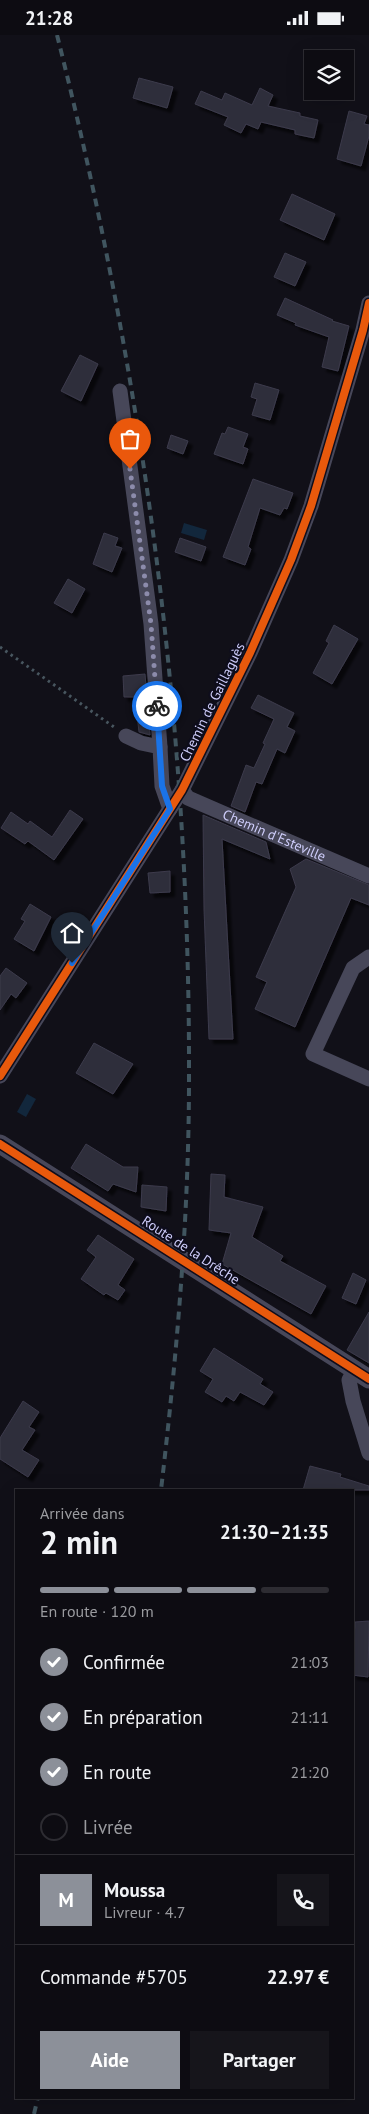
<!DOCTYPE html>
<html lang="fr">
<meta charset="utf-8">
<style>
:root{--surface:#0d0c12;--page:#16151b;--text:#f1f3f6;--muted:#9a9b9f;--line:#2d2c32;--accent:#8c9099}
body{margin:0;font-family:"PT Sans",sans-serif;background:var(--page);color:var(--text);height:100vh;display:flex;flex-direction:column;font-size:19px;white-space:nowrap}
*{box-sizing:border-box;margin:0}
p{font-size:16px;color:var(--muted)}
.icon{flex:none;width:28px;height:28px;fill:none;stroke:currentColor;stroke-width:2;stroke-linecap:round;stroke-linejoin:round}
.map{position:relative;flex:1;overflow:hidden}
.sheet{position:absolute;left:15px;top:1454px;width:339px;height:610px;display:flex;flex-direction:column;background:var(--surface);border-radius:0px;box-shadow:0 5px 20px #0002,0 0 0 1px var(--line)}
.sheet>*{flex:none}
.fabs{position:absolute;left:304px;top:15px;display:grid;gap:10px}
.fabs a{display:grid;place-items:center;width:50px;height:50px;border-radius:0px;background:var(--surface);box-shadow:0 5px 20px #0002,0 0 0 1px var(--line);font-size:25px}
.pin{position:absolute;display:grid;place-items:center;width:42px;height:42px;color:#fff;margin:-51px -21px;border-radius:50% 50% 50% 0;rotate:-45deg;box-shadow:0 0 5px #0007}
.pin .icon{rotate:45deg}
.courier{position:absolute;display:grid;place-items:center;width:50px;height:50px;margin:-25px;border:4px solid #1a73e8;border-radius:50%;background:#fff;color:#222;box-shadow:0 1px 6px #0007}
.overview em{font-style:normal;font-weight:800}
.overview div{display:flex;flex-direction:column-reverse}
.overview{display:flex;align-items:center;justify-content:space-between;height:85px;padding:0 25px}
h1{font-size:32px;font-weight:800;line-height:38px}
.bar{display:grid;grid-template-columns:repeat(4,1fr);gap:8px 5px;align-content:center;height:60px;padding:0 25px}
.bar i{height:6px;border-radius:4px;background:var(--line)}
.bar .current{background:var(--accent)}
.bar p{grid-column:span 4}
.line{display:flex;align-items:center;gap:12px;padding:0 25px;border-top:1px solid var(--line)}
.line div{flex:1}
.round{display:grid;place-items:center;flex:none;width:52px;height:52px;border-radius:0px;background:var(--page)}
ol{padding:0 25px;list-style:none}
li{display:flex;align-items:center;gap:15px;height:55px}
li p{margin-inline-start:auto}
li .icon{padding:5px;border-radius:50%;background:var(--accent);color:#fff;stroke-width:4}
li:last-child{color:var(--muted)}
li i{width:28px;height:28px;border:2px solid var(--line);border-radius:50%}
.action{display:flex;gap:10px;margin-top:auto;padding:10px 25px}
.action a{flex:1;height:58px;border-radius:0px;background:var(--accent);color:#fff;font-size:20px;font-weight:800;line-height:58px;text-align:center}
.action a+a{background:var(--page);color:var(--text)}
.status{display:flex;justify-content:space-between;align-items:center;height:35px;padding:0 25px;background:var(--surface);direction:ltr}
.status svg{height:14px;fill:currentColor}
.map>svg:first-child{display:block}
.water{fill:#12273c}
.building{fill:#2f2e3b;stroke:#3c3b4c;filter:url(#shadow)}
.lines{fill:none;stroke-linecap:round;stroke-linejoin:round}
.path{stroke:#48565f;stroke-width:3;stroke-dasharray:2.5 4;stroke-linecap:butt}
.minor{stroke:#474759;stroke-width:15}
.tertiary{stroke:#474759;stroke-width:19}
.rail{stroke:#40555f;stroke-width:4;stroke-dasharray:8 6;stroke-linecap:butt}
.cycleway-casing{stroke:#0e0d1c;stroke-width:11}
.cycleway{stroke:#e8590c;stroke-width:8}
.done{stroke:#8c8bab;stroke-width:5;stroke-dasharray:0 9}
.route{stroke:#1a73e8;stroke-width:6}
.labels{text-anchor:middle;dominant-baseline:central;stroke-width:4.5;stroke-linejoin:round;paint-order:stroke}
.street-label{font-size:14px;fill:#cecdfa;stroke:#0e0d1c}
</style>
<div class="status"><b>21:28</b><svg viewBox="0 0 49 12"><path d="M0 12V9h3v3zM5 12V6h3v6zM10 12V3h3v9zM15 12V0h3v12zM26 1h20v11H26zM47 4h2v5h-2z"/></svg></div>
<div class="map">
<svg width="369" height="2079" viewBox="0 0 369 2079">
<defs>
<filter id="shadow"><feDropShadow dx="4.5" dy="4.5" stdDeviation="1" flood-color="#0009"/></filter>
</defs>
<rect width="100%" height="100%" fill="#111018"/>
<!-- water -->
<g class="water">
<polygon points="184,488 207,495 204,505 181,498"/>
<polygon points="27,1059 36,1064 26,1082 17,1077"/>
</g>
<!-- building -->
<g class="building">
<polygon points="139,43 173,52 167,73 133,63"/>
<polygon points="260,53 273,60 268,71 300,78 300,81 318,85 314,103 295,99 295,95 261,87 258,94 246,89 241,98 224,90 228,82 195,69 201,56 222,65 225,58 252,70"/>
<polygon points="349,76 367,81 364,89 369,90 369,101 361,131 337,124"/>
<polygon points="292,159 335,179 324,205 280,185"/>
<polygon points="285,218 306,227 295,251 274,242"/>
<polygon points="285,263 333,285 332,286 349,291 338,336 322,332 329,302 295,290 296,288 277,280"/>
<polygon points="80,320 98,329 81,366 61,356"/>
<polygon points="255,348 279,355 270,385 252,380 257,364 251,362"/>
<polygon points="228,392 248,399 243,412 248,414 243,429 214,419 222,398 225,399"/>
<polygon points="171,400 188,406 183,419 167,413"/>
<polygon points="253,444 293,458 287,474 284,473 280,480 260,473 248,512 251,514 245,530 223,522"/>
<polygon points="104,498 118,503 115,511 122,513 112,537 93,529"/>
<polygon points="180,503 206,512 201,526 175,517"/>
<polygon points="68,544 85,554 72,578 54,568"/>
<polygon points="334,590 358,604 332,649 313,638 329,608 326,606"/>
<polygon points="145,639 150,700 139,697 135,662 124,662 123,641"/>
<polygon points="258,660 294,678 287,692 295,696 285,718 277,714 262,749 256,747 245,777 231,771 246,730 254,733 265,709 263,708 274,684 251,673"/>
<polygon points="70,775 83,784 54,825 28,806 25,809 1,793 11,777 28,789 30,786 52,802"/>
<polygon points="203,780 266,807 270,824 222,804 233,1004 209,1004 204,874"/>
<polygon points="306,824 369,850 369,870 351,863 295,992 255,974 267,947 256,942 296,852 290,834"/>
<polygon points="170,836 170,857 150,858 148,838"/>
<polygon points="30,869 51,882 34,916 14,904 25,886 21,884"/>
<polygon points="6,933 27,948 16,963 11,959 0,975 0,941"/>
<polygon points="94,1008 133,1029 113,1059 76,1038"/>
<polygon points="86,1109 123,1132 138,1132 136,1157 113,1149 108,1156 71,1133"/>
<polygon points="211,1139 225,1140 224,1162 263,1172 252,1202 283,1221 280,1226 326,1251 311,1279 222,1229 231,1198 209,1195"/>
<polygon points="142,1150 167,1152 166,1176 141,1172"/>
<polygon points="98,1200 134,1224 118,1250 125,1255 118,1265 106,1258 104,1260 81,1244 96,1222 87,1215"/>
<polygon points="353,1238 366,1245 356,1269 342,1263"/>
<polygon points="369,1277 369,1328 347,1315"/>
<polygon points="214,1313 263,1344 260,1349 273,1357 264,1370 240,1357 234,1366 226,1361 222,1367 205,1357 213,1344 200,1336"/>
<polygon points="23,1366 39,1377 29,1392 35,1395 22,1415 39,1425 28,1442 0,1424 0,1403"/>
<polygon points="310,1431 341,1439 340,1442 369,1451 369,1455 303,1455"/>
<polygon points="369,1586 368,1642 352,1640 355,1587"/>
</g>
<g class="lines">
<!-- path -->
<polyline class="path" points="0,612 114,692"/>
<!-- minor -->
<g class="minor">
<polyline points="120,356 151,589 160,712"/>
<polyline points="126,701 141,708 160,712 162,751 170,774"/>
<path id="s1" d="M182 755 188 763 369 841"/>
<polyline points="369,922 353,933 313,1019 369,1044"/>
<polyline points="0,1041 182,755 250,618 291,525 311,471 363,295 369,268"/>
<polyline points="354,1336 349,1345 353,1366 369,1418"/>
</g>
<!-- tertiary -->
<polyline class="tertiary" points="0,1109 369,1344"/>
<!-- rail -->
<g class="rail">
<path d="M57 0C143 341 190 691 189 1043 189 1181 177 1318 161 1455"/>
<polyline points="34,2079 38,2062"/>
</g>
<defs>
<g id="cycleway">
<polyline points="0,1041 182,755 250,618 291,525 311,471 363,295 369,268"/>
<polyline points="0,1109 369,1344"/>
</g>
</defs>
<!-- cycleway casing -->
<use href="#cycleway" class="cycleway-casing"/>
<!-- cycleway -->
<use href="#cycleway" class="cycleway"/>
</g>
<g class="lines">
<!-- done -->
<polyline class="done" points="130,434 151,589 157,671"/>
<!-- route -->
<polyline class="route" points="72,928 170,774 162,751 157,671"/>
</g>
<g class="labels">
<!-- street labels -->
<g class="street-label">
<text transform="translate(212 667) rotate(-64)">Chemin de Gaillaguès</text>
<text stroke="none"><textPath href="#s1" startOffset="104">Chemin d'Esteville</textPath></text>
<text transform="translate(191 1215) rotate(33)">Route de la Drêche</text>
</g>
</g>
</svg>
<div class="fabs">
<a><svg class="icon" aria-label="layers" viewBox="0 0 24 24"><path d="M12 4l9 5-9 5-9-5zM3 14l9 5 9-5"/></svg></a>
</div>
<div class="pin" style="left:130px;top:434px;background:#ea580c"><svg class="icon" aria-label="bag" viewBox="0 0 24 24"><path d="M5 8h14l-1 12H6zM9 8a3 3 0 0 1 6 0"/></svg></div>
<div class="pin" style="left:72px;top:928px;background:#1f2937"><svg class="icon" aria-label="home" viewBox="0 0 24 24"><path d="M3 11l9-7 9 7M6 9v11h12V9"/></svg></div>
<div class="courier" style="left:157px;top:671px"><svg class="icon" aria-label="bike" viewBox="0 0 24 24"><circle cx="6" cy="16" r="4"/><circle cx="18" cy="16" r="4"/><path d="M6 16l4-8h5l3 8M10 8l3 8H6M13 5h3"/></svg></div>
<section class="sheet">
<div class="overview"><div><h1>2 min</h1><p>Arrivée dans</p></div><em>21:30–21:35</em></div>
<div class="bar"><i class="current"></i><i class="current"></i><i class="current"></i><i></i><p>En route · 120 m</p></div>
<ol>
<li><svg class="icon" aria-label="check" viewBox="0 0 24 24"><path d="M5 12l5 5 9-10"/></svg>Confirmée<p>21:03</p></li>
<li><svg class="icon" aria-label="check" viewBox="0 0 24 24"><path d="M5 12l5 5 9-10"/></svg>En préparation<p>21:11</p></li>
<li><svg class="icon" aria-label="check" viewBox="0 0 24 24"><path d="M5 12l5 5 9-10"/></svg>En route<p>21:20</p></li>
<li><i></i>Livrée</li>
</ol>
<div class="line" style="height:90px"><b class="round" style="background:var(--accent);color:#fff">M</b><div><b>Moussa</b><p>Livreur · 4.7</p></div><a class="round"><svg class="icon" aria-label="phone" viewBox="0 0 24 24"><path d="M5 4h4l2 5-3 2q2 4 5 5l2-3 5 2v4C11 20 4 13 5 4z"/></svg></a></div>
<div class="line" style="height:65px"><div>Commande #5705</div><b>22.97 €</b></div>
<div class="action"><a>Aide</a><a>Partager</a></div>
</section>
</div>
